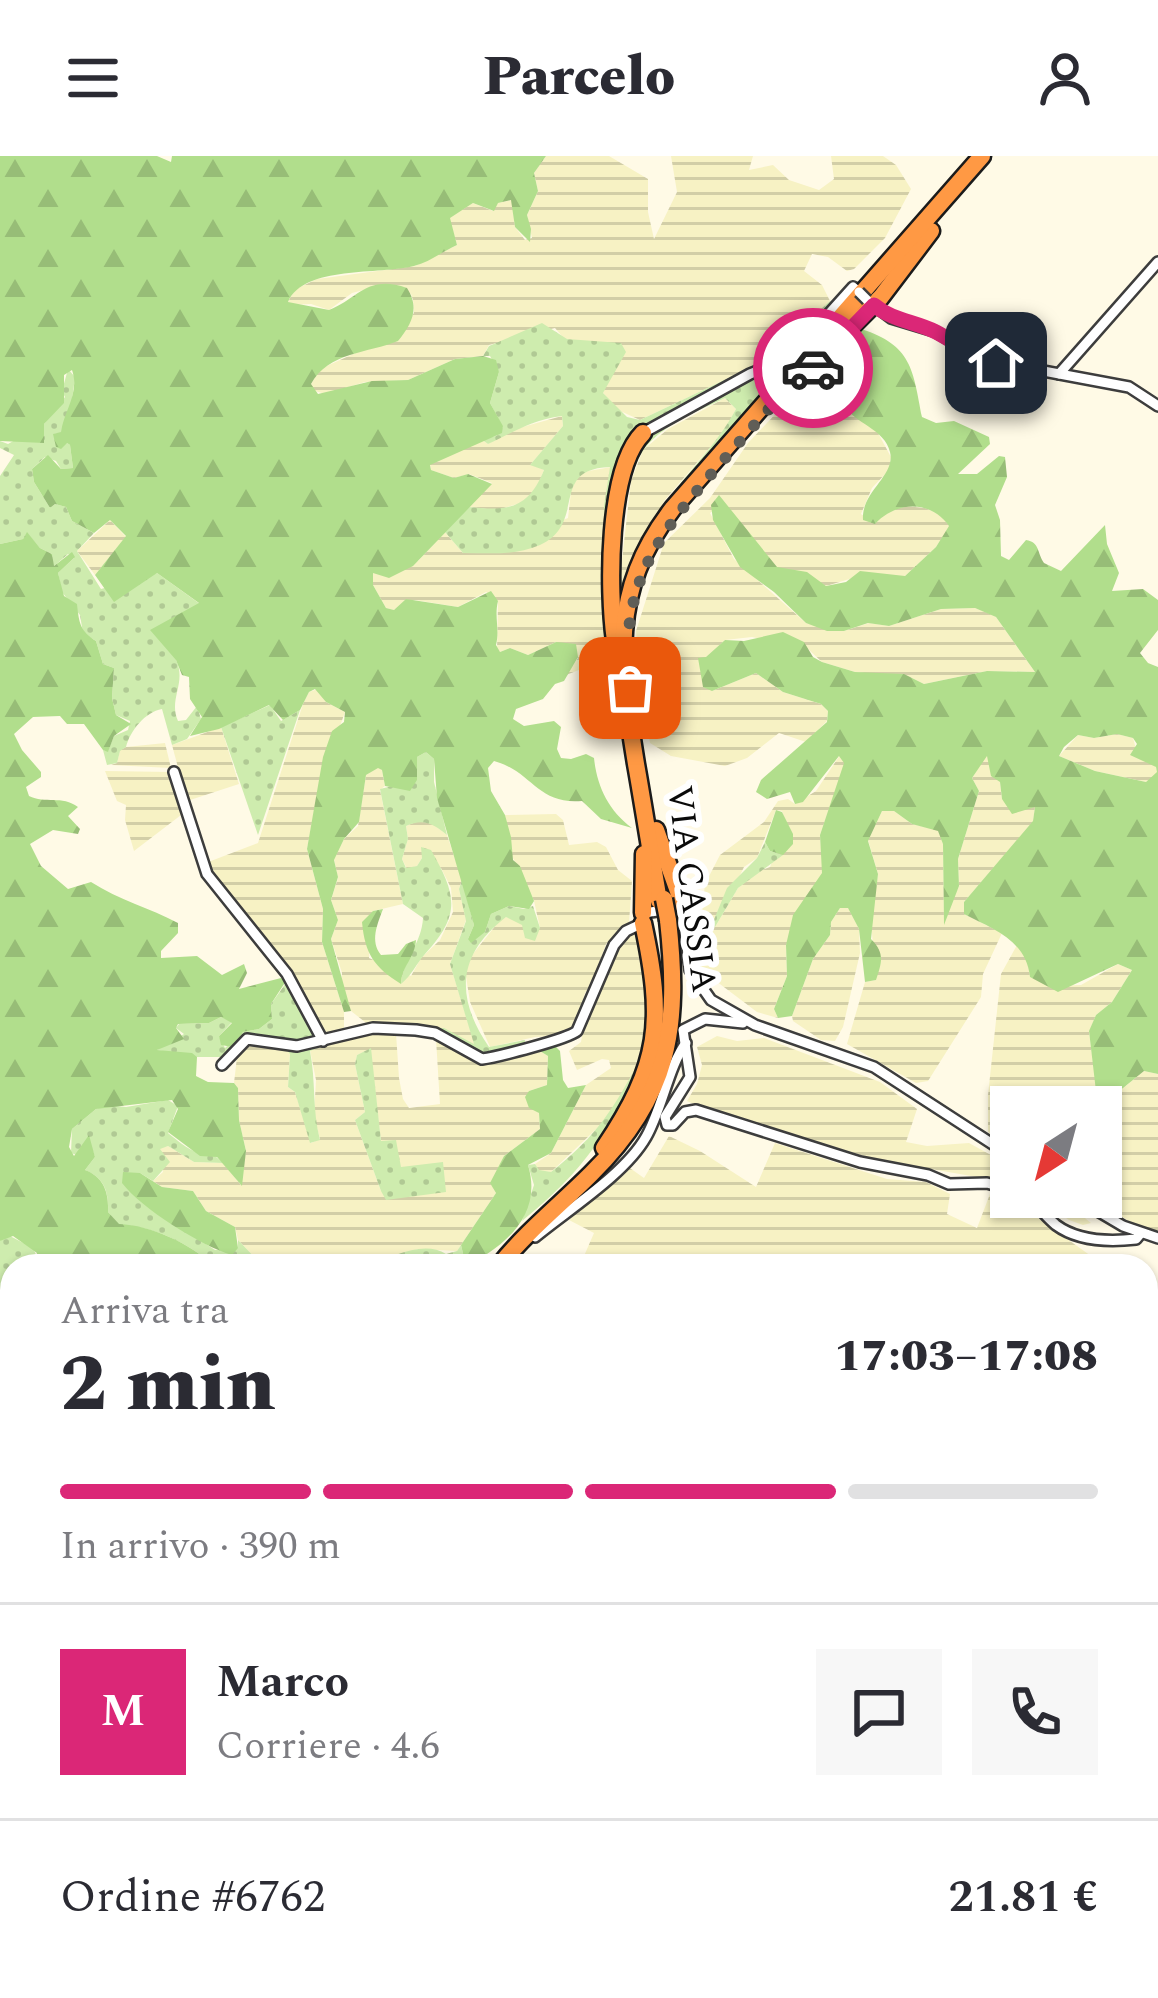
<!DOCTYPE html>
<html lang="it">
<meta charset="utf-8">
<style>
:root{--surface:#fff;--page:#f7f7f7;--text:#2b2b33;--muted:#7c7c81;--line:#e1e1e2;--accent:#db2777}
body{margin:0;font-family:Spectral,serif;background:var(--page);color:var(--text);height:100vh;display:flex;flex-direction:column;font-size:45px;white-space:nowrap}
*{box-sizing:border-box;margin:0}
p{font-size:39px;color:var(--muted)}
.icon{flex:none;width:66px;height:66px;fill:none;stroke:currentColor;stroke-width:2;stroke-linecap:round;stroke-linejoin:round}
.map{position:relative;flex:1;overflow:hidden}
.sheet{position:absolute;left:0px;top:1098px;width:1158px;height:744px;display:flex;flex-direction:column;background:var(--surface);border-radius:36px 36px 0 0;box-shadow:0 3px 9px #0004}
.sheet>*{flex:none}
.needle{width:78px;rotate:216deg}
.fabs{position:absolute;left:990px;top:930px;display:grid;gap:24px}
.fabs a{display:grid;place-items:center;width:132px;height:132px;border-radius:0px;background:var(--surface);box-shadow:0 3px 9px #0004;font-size:60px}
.pin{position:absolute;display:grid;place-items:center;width:102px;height:102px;color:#fff;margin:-51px;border-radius:24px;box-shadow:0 6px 18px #0006}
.courier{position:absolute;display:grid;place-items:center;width:120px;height:120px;margin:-60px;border:9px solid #db2777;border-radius:50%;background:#fff;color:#222;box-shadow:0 3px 15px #0007}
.head em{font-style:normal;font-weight:800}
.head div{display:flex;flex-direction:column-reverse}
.head{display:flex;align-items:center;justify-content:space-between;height:204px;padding:0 60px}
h1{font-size:78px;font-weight:800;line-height:90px}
.bar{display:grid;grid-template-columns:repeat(4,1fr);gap:18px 12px;align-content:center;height:144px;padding:0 60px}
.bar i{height:15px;border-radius:9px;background:var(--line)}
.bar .on{background:var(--accent)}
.bar p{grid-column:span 4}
.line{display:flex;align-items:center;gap:30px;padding:0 60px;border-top:3px solid var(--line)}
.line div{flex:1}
.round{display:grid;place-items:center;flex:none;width:126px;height:126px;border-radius:0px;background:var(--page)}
header{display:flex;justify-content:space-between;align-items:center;height:156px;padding:0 60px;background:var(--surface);font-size:54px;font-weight:800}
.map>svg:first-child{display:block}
.farmland{fill:url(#farmland-rules);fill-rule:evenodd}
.grass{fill:url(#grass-dots)}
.forest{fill:url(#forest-firs);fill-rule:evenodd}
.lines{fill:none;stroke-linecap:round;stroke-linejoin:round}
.minor-casing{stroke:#3d3d3d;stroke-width:14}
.major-casing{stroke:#1b1b1b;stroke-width:18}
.highway-casing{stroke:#1b1b1b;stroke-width:21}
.minor{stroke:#fff;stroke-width:9}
.major{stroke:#ffd656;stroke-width:14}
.highway{stroke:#f94;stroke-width:16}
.minor-bridge-casing{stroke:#3d3d3d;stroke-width:14;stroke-linecap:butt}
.highway-bridge-casing{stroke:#1b1b1b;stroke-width:21;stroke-linecap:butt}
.minor-bridge{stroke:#fff;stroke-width:9}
.highway-bridge{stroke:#f94;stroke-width:16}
.done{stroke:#605e57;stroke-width:12;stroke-dasharray:0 21.6}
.route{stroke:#db2777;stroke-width:15}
.labels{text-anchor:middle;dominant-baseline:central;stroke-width:12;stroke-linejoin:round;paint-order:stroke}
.street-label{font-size:36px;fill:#0a0a0a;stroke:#fff}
</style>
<header><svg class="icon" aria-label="menu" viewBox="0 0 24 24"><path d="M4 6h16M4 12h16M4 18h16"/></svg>Parcelo<svg class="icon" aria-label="person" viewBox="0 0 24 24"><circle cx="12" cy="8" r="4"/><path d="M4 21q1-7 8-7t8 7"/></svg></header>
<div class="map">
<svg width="1158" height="1842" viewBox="0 0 1158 1842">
<defs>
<pattern id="farmland-rules" width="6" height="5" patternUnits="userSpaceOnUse" patternTransform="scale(3)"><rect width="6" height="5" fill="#f7f2c4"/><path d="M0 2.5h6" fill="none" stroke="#d2cea7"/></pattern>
<pattern id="grass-dots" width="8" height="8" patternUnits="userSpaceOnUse" patternTransform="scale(3)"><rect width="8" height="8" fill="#ceecae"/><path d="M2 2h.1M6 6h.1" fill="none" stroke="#b0c994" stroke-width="1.8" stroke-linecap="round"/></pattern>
<pattern id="forest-firs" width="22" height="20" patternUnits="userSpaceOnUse" patternTransform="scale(3)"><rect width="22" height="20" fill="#b1de8c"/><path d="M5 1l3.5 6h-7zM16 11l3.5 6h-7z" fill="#97bd77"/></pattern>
</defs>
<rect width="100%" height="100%" fill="#fffae6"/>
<!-- farmland -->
<g class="farmland">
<polygon points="546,0 609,0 648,23 648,56 654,83 677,36 671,0 753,0 749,14 773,9 789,24 819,34 834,23 831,0 883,0 896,9 911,33 885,82 854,113 847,115 828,101 812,98 804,115 822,129 830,145 788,184 760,207 640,264 618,254 603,237 605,231 555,172 489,189 483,200 455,203 408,224 365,226 325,238 312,234 311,228 320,213 371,190 385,189 414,157 413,144 411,138 387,128 352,137 329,154 311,148 291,149 288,146 294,134 317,123 415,110 457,89 449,62 473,47 493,55 497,47 512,44 515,71 525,84 532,82 527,59 538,35 534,17"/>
<polygon points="836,210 844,250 878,277 891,301 889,314 872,332 861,358 874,367 885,357 905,350 925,352 939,358 950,370 936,391 905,420 853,422 826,430 803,417 777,412 724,347 710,357 734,403 806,467 844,475 869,467 889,470 941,453 975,452 988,457 996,461 1035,516 987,515 924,528 912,522 855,516 822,506 808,493 752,481 725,484 706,502 712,535 756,517 783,536 821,548 828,555 827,565 806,586 779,577 747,602 725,610 671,600 650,587 640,528 636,475 664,387 710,342 748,287 783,250 821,214"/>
<polygon points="725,242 736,253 725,274 664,345 623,430 619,430 631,325 643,294 668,273"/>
<polygon points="562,260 563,270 531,308 544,314 536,334 524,346 497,354 468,351 492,327 469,318 454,322 431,314 430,308 481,283 488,288 508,275"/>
<polygon points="611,311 605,456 610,502 566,519 578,502 556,486 528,499 510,492 500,496 497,494 498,445 486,436 458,451 415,444 394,454 386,452 373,429 373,417 418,405 445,376 463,397 477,397 568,362 572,327 583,316"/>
<polygon points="110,364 126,381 95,419 77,395"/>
<polygon points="318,533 326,546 345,556 319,629 307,693 323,753 322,786 344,856 344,878 328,880 287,811 203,708 258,687 303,548 309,536"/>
<polygon points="221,571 239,628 187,645 172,589"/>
<polygon points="1117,578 1133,582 1136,593 1156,611 1158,616 1153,622 1146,626 1095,615 1059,600 1078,579 1094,582"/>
<polygon points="165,587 171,612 111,609 117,607 120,594 126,591"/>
<polygon points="987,598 1000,626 1002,643 1035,651 1033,666 964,746 964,758 1002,777 983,818 981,841 928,925 916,927 847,888 865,826 876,824 871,766 878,718 868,684 882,655 894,655 912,668 938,674 943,687 944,764 959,730 958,703 979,635 972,622"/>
<path d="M840 599 845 607 820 679 823 717 786 789 787 820 774 853 778 862 757 856 700 813 698 795 705 728 720 699 764 666 778 645 788 643 795 648 816 635ZM776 654 782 655 786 670 770 711 757 716 738 732 715 771 744 711 757 702Z"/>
<polygon points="378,611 382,614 385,630 380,634 403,748 373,755 369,802 411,820 421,802 440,784 453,756 451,732 441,712 422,702 417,710 407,713 402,703 408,683 406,670 418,665 433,668 447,679 462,724 459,733 466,764 450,808 475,889 433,873 370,870 351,855 341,829 342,817 331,783 338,764 331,744 338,722 334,703 344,683 358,670 366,619"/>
<polygon points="105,615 172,616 185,656 134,695 125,664 126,649 117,645"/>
<polygon points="556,658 563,664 569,689 597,686 606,691 618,714 632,725 629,767 606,788 592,827 585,837 572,879 535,881 490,891 470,846 465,814 468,804 500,764 506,761 540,772 534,745 510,696 505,659"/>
<polygon points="848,751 859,773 860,797 843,871 835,885 821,884 793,865 792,860 813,803 830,779 831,766 840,752"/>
<polygon points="640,774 652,857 642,900 610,960 551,1016 539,1015 535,1008 551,997 586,929 611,912 609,904 602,903 577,914 569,895 581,886 587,852 614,795 626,778"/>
<polygon points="1017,789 1028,803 1030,821 1052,830 1081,829 1118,808 1132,814 1112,846 1096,859 1089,876 1098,944 1107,945 1144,915 1158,918 1158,1076 1130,1066 1092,1041 1101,1041 1101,951 1011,951 1011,994 988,976 988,939 1001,818"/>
<path d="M376 876 396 877 399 922 403 943 409 952 440 948 436 883 482 907 535 892 548 900 547 929 529 935 539 957 540 973 504 1000 491 1027 496 1037 457 1095 418 1093 370 1110H263L238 1084 235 1071 206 1055 193 1035 162 1031 153 1025 163 1016 159 992 168 990 194 1006 223 1007 241 1029 246 995 239 964 238 932 234 927 237 901 248 885 286 893 290 897 288 931 295 936 311 987 320 983 314 960 316 924 310 894ZM370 893 381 985 401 1011 381 1035 355 964 365 956 355 908 357 899Z"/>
<polygon points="717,880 737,885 764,882 880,926 917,953 906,986 927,990 969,987 1011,1010 1011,1027 874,1003 696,949 687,945 697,928 702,909 697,891"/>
<polygon points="669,980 700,995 756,1031 775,987 887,1023 926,1026 950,1038 947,1058 977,1072 990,1038 1024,1052 1091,1100 1093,1110 556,1110 567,1101 584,1100 594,1077 569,1064 627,1010 644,1022"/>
<polygon points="1035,1041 1059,1041 1091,1067 1083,1069 1069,1064"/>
</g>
<!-- grass -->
<g class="grass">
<path d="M830 145 841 155 652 369C675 326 714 295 736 253L725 242C698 255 664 268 645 292 623 320 621 394 619 429L623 430 610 502 604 350 610 311C548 313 588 367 540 389 514 400 490 397 463 397L445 376 468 351C507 355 528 354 544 314L530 309 563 270 562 260C530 264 515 276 488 288L481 283 496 280 503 271 490 247 499 216 490 200H483L489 190 542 167 567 183 621 187 626 196 603 237 627 261 640 264 760 207Z"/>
<path d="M68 213 75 221 71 252 61 277 54 278 70 289 73 312 61 313 56 305 45 301 32 313 34 326 50 352 55 348 66 351 72 365 94 377 77 395 101 433 157 417 200 448 176 504C187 527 168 543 178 565L186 564 197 550 201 563 187 583 172 589 162 553C145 556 130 575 126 591L120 595 117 607 107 609 103 594 108 595 114 580 128 574 130 565 116 559 112 542 114 512 103 508 96 485 83 477 80 459 62 436 58 417 74 402 68 398 53 411 52 398 40 392 27 377 23 383 0 388V320L14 299 0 292V285L8 288 44 268 65 241 62 235Z"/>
<polygon points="270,549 281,565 300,554 258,679 221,571"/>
<path d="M426 596 434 603V626L447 679C433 668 424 662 406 670L408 683 402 703 406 712 417 710 422 702 421 691 431 694C456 738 462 758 425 798 416 808 412 819 401 828 402 806 422 787 423 762L403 748 380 633 417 624V601Z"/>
<polygon points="765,686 770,695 783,699 738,732 715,771 711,771 727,732 757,702"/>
<path d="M462 724 474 769 468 783 485 776 491 758 509 750 524 753 533 750 540 772 535 785 525 782 522 769 506 761C458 798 454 840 489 891L525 884V887L488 902 433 873 444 872 474 888 450 808 466 765 459 733Z"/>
<path d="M286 827 319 878 320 891 310 895C316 925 312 953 320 984L310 987 295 936 288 931 290 898 286 893 249 885 237 901H197L157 894 184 878 176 872 179 868 209 867 221 861 232 866 219 880 225 892 243 876 259 873 272 863 271 848Z"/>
<polygon points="371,892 381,985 396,984 401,1011 443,1006 446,1036 386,1044 381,1035 355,964 365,956 355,908 357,899"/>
<path d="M642 900C613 973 583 1016 522 1065L534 1029 528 1009 535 1008 539 1014 551 1016C598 979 614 952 642 900Z"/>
<path d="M168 944 178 950 168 977C183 989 195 1000 214 999L223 1007 194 1006 168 990 160 993 170 1006 153 1025 140 1017 182 1072 215 1094 238 1092V1084L263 1110H214C191 1088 151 1069 119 1069L108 1056C109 1035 104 1022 85 1014L95 1001 90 987 77 999 71 997 72 973 96 953 106 949 126 951Z"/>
<polygon points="8,1079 33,1092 37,1101 34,1110 12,1110 12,1404 5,1402 0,1407 0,1085"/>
<path d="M461 1089 466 1110H370C391 1100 425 1084 446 1098L457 1095Z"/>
<polygon points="1158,1735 1158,1842 1137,1842 1135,1830 1146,1830 1146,1742"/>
</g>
<!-- forest -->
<g class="forest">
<path d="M0 0H157L171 6 172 0H546L534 17 538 35 527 59 531 73 530 86 515 71 511 44 498 47 494 55 473 47 450 62 457 89C443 95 430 106 414 110 380 119 304 109 288 146L329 154C358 143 367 118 407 132 420 152 412 168 398 185 369 197 328 196 311 228L318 238 372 225 408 224 455 203 483 200 496 204 499 216 490 247 503 270 502 277 430 309 431 314 454 322 468 318 492 328 413 410 389 422 373 417V429L386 452 394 454 406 443 458 451 491 435 498 445C494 461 500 473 496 489L500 496 510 492 528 499 556 486 576 488 578 501 564 525 555 528 543 543 516 553 513 563 524 570 554 565 561 571 557 593 561 602 571 603 586 598 594 602C597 630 608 654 632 672L601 663 582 645C537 649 532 615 494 605L488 612 491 635 505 659 511 681 513 704 520 710 534 745 529 753 509 750 491 758 485 776 471 787 468 783 474 769 437 642 434 603 426 596 417 601V624L410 635 385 630 382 614 378 612 366 619 359 666 344 683 334 704 338 721 331 744 338 764 331 783 351 855 344 856 322 786 323 753 307 693 323 601 332 575 344 566 345 556 326 546 315 533 309 536 300 554 283 564 269 549 219 573 190 580 202 561 190 543 189 521 182 519 176 504 150 474 199 447 157 417 114 446 95 419 126 380 110 364 94 377 72 365 66 351 55 348 50 352 34 326 32 313 48 299 61 313 73 312 70 289 67 287 61 293 56 291 53 278 61 276C64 255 80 237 72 214L64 219V247L44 268V287L0 285Z"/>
<path d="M861 173C912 189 913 214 922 261L936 267 954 265 989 281 990 288 958 318H977L999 300 1005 301 1007 321 995 349 1000 364 1001 400 1009 404 1026 384C1040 386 1037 397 1044 407L1061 415 1105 369 1107 388 1119 417 1112 435 1143 433 1158 444V474L1140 497 1148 507 1158 511V918L1144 915 1107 945 1097 944 1089 875 1096 859 1112 846 1132 814 1118 808 1058 836 1030 821C1026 784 993 773 964 758V746L1033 665 1035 651 1012 658 1002 643 1000 626 991 620 987 600 972 622 979 635 958 703 959 730 944 769 943 688 938 675 912 668 894 655H882L868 685 878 718 871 783C885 797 882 806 876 824L865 826 859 773 848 752H840L831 766 830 779 813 803 792 860 778 862 774 853 787 820 786 789 793 759 822 717 820 679 844 607 839 600 803 646 795 648 790 636 767 643 756 636 761 624 827 566 828 555 821 548 783 536 756 517 712 535 703 531 698 502 706 501 725 484 744 485 783 476 804 486 813 501 822 506 855 516 904 518 924 528 987 515 1035 516 996 461 975 452 941 453 889 470 868 467 844 475H827L806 467 774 436 740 411 713 364 711 349 719 339 777 411 807 416 826 430 846 426 860 415 905 420 936 391 949 370C931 344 896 345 875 368L863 364C861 335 896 320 890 296 885 273 855 268 844 249 829 222 836 188 861 173ZM1117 578 1133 582 1137 588 1130 599 1156 611 1157 616 1146 626 1095 615 1059 600 1064 591 1078 579 1094 582Z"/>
<path d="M27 376 40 392 52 398 54 410 72 396 75 401 58 417 64 440 77 448C79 467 80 475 96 485L103 508 114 512 112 542 116 559 131 568 114 580 108 596 103 594 84 568H67L60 560 33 561 14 578 22 594 41 616V621L26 631 29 640C45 648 62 639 78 651L68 660 80 673 78 678 53 674 30 688 41 710 68 733 91 726C119 744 150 752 178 767V777L161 795V802L197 800 222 819 244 808 247 817 239 833 281 822 286 825 271 848 272 863 259 873 243 876 233 891 221 889 219 880 232 867 221 861 209 867 178 868 176 872 184 883 157 894 192 897 197 901 196 920 208 926 234 927 238 932 239 964 246 995 242 1030 217 1001 200 1000 168 976 178 953 172 944 96 953 72 973 69 991 74 1000 89 979 95 1001 85 1014C104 1021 109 1037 108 1056L119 1068C151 1069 191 1088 214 1110H34L37 1097 13 1080 0 1085V388L23 383Z"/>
<polygon points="776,654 782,656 793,678 793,688 783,699 770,695 765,686"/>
<path d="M383 753C377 769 370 785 381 799L398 798 406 788 416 784C415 802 401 811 401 828 374 811 365 798 362 766L373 755Z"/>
<path d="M552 887 560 895 563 924 568 932 586 929 551 997 528 1009C543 1058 506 1090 466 1110L461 1089 496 1037 490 1027 504 1000 540 973 539 957 529 952 525 941 529 935 547 929 548 900 535 892Z"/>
<path d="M123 1016 140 1017 162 1031 193 1035 206 1055 235 1071 238 1092 232 1099C201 1090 141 1052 122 1027Z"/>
<polygon points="7,1402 12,1404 12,1469 0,1465 0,1407"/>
</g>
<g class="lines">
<defs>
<g id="minor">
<polyline points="871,147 891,162 934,175 985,204 1129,231 1158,250"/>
<polyline points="1059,218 1158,106"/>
<polyline points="643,277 750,218 789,202 853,131 859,136"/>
<polyline points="174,616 207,718 287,818 323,885"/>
<polyline points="682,752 690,814 711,844 755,869 874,911 1011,1000"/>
<polyline points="743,867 705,863 683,874 690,921 665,961 667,969 673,969 685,956 696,954 860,1006 928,1019 949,1028 987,1027 1011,1034"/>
<path d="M222 909 247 883 297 890 373 872 416 874 435 877 482 903C497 901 568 883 577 875L614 789 626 775 643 767V757L665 754"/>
<path d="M1026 1041C1038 1049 1045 1060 1056 1069 1079 1086 1110 1086 1136 1083L1141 1077"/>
<polyline points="1074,1041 1123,1070 1158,1082"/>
<path d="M535 1081C569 1053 625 1018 646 981 662 953 669 909 686 887"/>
<polyline points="1146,1423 1158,1419"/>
<polyline points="0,1480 12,1475"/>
<polyline points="39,1842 41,1830"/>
<polyline points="587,1842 598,1830"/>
</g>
<polyline id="major" points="131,1842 155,1836"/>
<g id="highway">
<polyline points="797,225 881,141 931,75"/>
<path d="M615 485C608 435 607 313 643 277"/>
<polyline points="656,674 684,752"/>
<path d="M659 745C651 699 644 653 636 608 620 510 608 436 673 352L982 0"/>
<polyline points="643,757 644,698"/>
<path d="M604 992C661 907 664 865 643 767"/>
<path d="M499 1110C526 1076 560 1049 591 1018 670 940 680 871 668 764"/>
<polyline points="247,1830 248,1842"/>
<polyline points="205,1842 214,1830"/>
<polyline points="223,1842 228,1842"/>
</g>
</defs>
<!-- minor casing -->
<use href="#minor" class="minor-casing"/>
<!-- major casing -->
<use href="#major" class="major-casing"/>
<!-- highway casing -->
<use href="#highway" class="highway-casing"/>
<!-- minor -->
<use href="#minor" class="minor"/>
<!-- major -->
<use href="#major" class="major"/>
<!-- highway -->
<use href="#highway" class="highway"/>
<defs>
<polyline id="minor-bridge" points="859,136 867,144"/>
<polyline id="highway-bridge" points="664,743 668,764"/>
</defs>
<!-- minor-bridge casing -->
<use href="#minor-bridge" class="minor-bridge-casing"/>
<!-- highway-bridge casing -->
<use href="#highway-bridge" class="highway-bridge-casing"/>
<!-- minor-bridge -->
<use href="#minor-bridge" class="minor-bridge"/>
<!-- highway-bridge -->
<use href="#highway-bridge" class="highway-bridge"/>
</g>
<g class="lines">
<!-- done -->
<path class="done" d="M630 532C618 429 657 380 721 307 751 273 778 240 813 212"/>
<!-- route -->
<path class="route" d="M813 212 874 149C893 165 914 165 936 176 957 187 973 201 996 207"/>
</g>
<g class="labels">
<!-- street labels -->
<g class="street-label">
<text transform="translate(691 733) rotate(83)">VIA CASSIA</text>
</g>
</g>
</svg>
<div class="fabs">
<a><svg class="needle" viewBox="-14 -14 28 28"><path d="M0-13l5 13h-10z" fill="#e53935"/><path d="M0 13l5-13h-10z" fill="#7c7c81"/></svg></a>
</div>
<div class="pin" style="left:630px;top:532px;background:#ea580c"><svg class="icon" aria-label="bag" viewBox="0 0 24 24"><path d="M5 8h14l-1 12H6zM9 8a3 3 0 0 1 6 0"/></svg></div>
<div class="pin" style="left:996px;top:207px;background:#1f2937"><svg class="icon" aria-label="home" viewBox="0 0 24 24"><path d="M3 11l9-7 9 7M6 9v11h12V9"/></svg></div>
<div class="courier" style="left:813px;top:212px"><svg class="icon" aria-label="car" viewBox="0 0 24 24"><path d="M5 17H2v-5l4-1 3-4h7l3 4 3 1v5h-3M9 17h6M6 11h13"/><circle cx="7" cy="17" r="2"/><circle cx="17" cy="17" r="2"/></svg></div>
<section class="sheet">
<div class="head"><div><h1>2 min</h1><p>Arriva tra</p></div><em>17:03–17:08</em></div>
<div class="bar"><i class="on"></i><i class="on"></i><i class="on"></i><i></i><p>In arrivo · 390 m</p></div>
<div class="line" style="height:216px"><b class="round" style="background:var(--accent);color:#fff">M</b><div><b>Marco</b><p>Corriere · 4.6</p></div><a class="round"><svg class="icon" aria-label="chat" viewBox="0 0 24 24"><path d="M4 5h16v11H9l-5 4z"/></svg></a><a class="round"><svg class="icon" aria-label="phone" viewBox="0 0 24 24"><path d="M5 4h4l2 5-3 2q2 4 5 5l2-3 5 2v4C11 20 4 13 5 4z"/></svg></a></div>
<div class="line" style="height:156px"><div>Ordine #6762</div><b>21.81 €</b></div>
</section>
</div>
